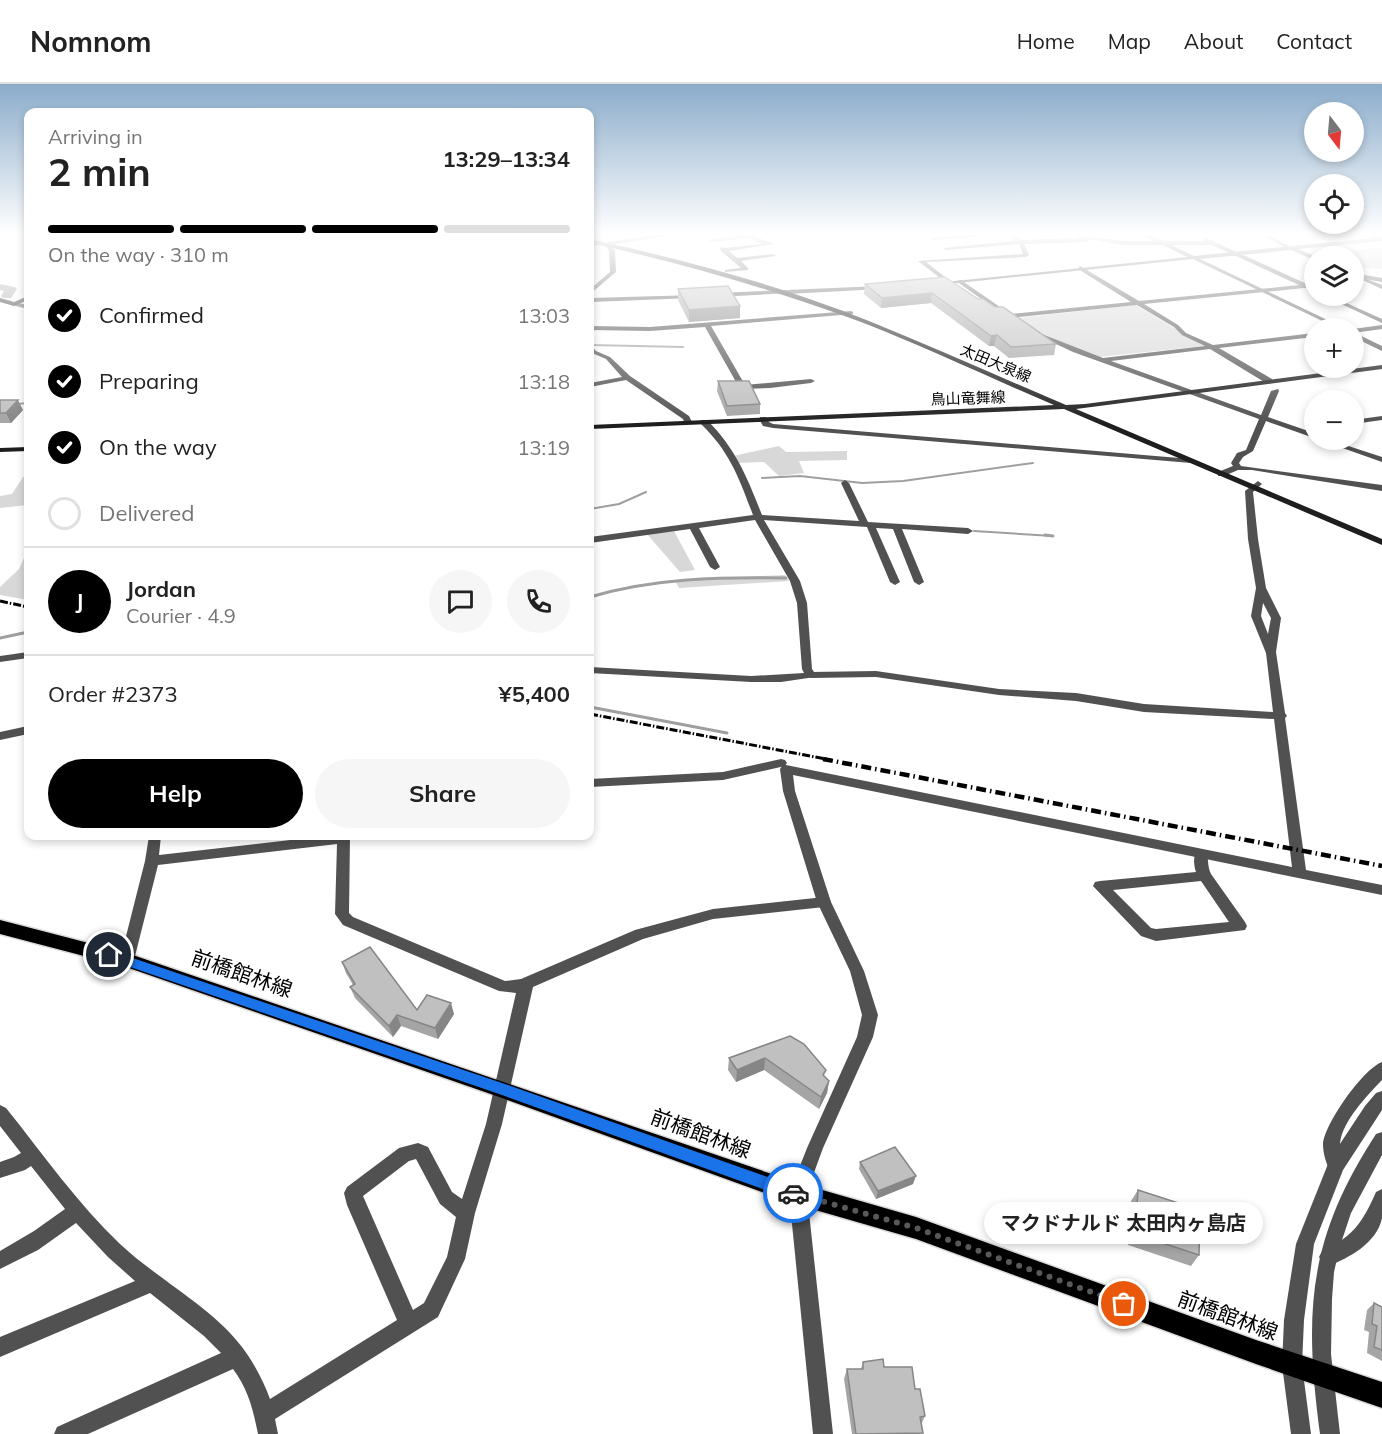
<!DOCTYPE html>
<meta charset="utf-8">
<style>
:root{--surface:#fff;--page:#f6f6f6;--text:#222;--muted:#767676;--line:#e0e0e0;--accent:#000}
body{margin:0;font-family:Mulish,"Noto Sans JP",sans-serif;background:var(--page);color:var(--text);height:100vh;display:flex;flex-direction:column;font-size:22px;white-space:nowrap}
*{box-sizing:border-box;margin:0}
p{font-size:20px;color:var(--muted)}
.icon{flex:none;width:33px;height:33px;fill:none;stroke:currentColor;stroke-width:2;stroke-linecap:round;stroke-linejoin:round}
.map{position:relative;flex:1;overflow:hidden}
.sheet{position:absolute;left:24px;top:24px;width:570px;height:732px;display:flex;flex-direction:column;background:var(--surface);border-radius:12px;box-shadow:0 3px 9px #0003}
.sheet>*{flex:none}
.needle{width:39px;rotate:164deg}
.controls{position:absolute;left:1304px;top:18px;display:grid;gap:12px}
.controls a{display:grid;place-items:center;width:60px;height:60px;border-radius:50%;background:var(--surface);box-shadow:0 3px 9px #0003;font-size:30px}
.pin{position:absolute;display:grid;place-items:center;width:51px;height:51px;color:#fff;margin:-26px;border:3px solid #fff;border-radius:50%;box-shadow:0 2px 6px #0007}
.courier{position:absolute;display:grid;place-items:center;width:60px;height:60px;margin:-30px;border:4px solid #1a73e8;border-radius:50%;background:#fff;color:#222;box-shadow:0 2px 8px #0007}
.bubble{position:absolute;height:42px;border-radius:21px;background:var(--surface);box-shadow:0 3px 9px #0003;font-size:20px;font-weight:700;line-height:42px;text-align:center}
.summary em{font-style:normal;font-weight:700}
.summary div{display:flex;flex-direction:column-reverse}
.summary{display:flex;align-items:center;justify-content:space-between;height:102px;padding:0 24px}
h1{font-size:39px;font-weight:700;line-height:45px}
.bar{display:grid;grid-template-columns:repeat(4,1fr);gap:9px 6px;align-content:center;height:72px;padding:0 24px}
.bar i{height:8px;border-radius:4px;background:var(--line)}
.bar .current{background:var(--accent)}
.bar p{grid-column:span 4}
.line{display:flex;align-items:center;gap:15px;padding:0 24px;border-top:2px solid var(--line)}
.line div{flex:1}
.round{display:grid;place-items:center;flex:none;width:63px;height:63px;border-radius:32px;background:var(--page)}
ol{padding:0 24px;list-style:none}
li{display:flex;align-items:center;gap:18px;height:66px}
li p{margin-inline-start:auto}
li .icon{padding:6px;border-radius:50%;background:var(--accent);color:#fff;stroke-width:4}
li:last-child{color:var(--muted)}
li i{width:33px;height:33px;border:3px solid var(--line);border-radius:50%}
.action{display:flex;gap:12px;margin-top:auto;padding:12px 24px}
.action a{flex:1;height:69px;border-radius:36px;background:var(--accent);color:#fff;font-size:24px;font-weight:700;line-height:69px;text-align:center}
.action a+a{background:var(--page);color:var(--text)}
header{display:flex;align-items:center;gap:36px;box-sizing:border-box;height:84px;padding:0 30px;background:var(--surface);border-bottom:2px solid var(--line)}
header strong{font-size:28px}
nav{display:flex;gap:33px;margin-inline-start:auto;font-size:21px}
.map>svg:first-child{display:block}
.green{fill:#d8d8d8}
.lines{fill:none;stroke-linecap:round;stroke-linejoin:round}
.stream-far1{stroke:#9f9f9f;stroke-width:2}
.stream{stroke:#9f9f9f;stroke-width:3}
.river{fill:#9f9f9f;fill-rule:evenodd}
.primary-casing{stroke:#dbdbdb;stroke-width:3}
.minor{fill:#515151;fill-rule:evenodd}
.tertiary{fill:#515151;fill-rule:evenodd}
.secondary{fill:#1e1e1e;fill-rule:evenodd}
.primary{fill:#000;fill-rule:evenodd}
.rail-far1{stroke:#000;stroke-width:3;stroke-dasharray:8 2 1.5 2;stroke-linecap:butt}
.rail{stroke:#000;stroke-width:4.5;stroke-dasharray:10 4 1.5 4;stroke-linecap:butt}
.wall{fill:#a5a5a5}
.shaded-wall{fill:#868686}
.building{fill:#c0c0c0;stroke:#868686;stroke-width:1.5}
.route{fill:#1a73e8}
.done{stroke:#595959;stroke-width:6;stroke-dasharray:0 10.8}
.labels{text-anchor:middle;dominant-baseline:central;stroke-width:4.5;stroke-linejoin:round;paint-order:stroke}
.far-street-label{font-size:15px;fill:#000;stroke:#fff}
.near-street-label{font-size:21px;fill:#000;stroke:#fff}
</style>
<header>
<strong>Nomnom</strong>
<nav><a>Home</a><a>Map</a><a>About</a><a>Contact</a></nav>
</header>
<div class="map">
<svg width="1382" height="1350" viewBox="0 0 1382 1350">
<rect width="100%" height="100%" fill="#fff"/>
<!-- green -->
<g class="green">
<polygon points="1382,164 1382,185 1353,183 1353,172 1321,172 1313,169"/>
<polygon points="1136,221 1204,262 1099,273 1045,251 1016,234"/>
<polygon points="779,362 786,368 847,367 847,376 799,377 804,389 779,392 764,378 736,379 733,372"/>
<polygon points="23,393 28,393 28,421 0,424 0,412 12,410"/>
<polygon points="674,447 695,486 680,488 647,450"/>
<polygon points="28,465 28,516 0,511 0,503 19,485"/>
<polygon points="785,491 789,497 679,504 675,496"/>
</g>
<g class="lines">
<!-- stream-far1 -->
<g class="stream-far1">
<polyline points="590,261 683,263"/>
<polyline points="17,320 28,319"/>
<polyline points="762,394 800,392 862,399 903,397 1033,379"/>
<polyline points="590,425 619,420 646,408"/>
<polyline points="974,447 1053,452"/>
</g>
<!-- stream -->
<g class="stream">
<polyline points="1045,451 1053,452"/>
<path d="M590 513C654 494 719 493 786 494"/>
<polyline points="0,554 28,548"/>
<polyline points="590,623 727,649"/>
</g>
<!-- river -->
<polygon class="river" points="0,200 15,203 17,205 11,214 3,214 1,212 4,207 0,206"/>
<defs>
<polygon id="primary" points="0,836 127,869 798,1099 916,1133 1256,1256 1382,1298 1382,1324 1256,1280 916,1155 798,1121 502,1014 126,883 0,850"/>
</defs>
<!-- primary casing -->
<use href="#primary" class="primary-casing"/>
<!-- minor -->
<g class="minor">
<polygon points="656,151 672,151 610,161 615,167 616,188 590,210 590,205 610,188 609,167 605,161 608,158"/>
<polygon points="742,151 752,151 774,160 729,167 737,174 773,170 776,172 741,177 748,184 748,186 725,188 725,186 741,184 721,167 720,163 725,164 762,160 749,154 712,158 709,156"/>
<polygon points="957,151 995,151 934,156 931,154"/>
<polygon points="1008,151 1015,151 1021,156 1084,154 1077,153 1077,151 1123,157 1205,157 1203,156 1206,154 1307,200 1314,199 1314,203 1144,220 1178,241 1186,249 1213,261 1314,249 1314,253 1219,264 1272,295 1272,299 1266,299 1210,265 1111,277 1261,331 1271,307 1278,305 1279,307 1268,333 1314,349 1314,354 1266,337 1253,367 1243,373 1239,379 1241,382 1382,401 1382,407 1252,386 1238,386 1224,392 1218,392 1218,388 1233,382 1231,379 1237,369 1246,366 1259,335 1073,268 1037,251 1042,250 1103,274 1205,262 1182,251 1174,243 1137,221 1008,234 956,197 961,196 1010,230 1131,218 1078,185 1080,182 1139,217 1299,201 1212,161 1123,161 1089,155 1087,158 1024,160 1029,171 1026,173 926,178 950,197 948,200 918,177 1023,170 1019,160 946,166 943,164 1015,157"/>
<polygon points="1262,151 1269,151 1293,164 1288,165"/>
<polygon points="1370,151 1382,153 1382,157 1371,152"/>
<polygon points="601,157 603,160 590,163 590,159"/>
<polygon points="1356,191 1382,201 1382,205 1356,193"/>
<polygon points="787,206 789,209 717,213 714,211 717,209"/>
<polygon points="695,211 693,214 590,218 590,214"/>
<polygon points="1324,212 1331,212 1382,235 1382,239"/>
<polygon points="851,227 853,228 853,230 711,242 745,301 811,295 815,297 811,299 770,304 740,305 705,243 650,247 590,246 590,242 650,243"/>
<polygon points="1382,241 1382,245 1353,249 1353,245"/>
<polygon points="590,260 596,267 610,273 630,292 689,332 692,338 691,340 685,340 683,335 626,296 590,303 590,299 622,293 606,275 592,269 590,266"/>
<polygon points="1382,332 1382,336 1353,340 1353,336"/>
<polygon points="760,333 766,333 769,338 773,340 1191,375 1195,377 1191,379 773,344 763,342 759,335"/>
<path d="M701 336H707C736 365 747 393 762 431L859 437 841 399 845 396 849 399 868 438 968 444 973 447 968 450 902 445 924 498 919 501 914 498 893 445 876 444 900 498 895 501 890 498 867 443 764 436 800 497 807 519 812 585 816 591 815 593 781 598H751L590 589V583L751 592 804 589 802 585 797 519 790 497 755 436 699 444 720 483 715 486 710 483 690 445 590 459V453L753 431C739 394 730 368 701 340Z"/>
<polygon points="1320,356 1330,356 1382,373 1382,378"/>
<polygon points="28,568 28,574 0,578 0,572"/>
<polygon points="28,642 28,650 0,656 0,648"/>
<polygon points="781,675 785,676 787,679 785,682 723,696 590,703 590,695 723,688"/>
<path d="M149 752H161L159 771 325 752H350L349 829 353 833 505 897 521 895 635 846 713 825 824 813 829 814 831 818 829 822 824 823 713 835 643 855 533 903 502 1040 475 1129 465 1175 438 1233 275 1335 278 1350H258C253 1325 248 1305 233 1285L88 1350H54L57 1343 221 1269 204 1252 150 1209 0 1273V1253L135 1197 108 1173 76 1139 38 1166 0 1185V1167L34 1147 65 1125 31 1082 25 1086 0 1094V1078L14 1073 21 1069 0 1042V1021L6 1024C43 1070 77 1119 120 1160 156 1194 213 1224 242 1263 254 1279 263 1296 270 1315L397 1236 347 1121 344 1109 347 1103 399 1064 418 1059 428 1063 452 1108 462 1115 486 1040 516 909 499 907 343 841 335 830 337 760 158 781 134 876 132 880 127 882 122 880 120 876 145 777ZM416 1075 440 1120 456 1133 447 1173 424 1219 413 1226 363 1112 409 1077Z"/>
<path d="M1201 766 1206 768C1209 774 1207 782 1211 790L1245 838 1247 842 1245 846 1156 857 1141 852 1093 802 1095 798 1100 797 1196 788C1194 782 1193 774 1196 768ZM1201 797 1229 838 1156 845 1151 844 1113 806Z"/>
<path d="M1382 978V996C1367 1012 1343 1036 1340 1059 1339 1069 1346 1077 1342 1087L1336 1089 1330 1087C1326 1079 1323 1069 1323 1060 1325 1039 1363 985 1382 978Z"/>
<polygon points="798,1101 804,1104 807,1110 833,1350 813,1350 789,1110 792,1104"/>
<path d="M1382 1105C1382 1114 1382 1125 1382 1134 1377 1159 1349 1174 1328 1182L1322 1179 1319 1173 1322 1167C1352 1154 1363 1138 1376 1108Z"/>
</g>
<!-- tertiary -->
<g class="tertiary">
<polygon points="1143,151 1151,151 1194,172 1382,153 1382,157 1298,165 1315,172 1314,176 1291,166 1200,175 1344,244 1337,244 1193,175 938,201 935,199 1187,173"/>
<polygon points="1353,189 1382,194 1382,198 1353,193"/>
<polygon points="879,202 881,205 787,210 784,208 787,206"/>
<polygon points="14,218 28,221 28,225 12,221 12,219"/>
<polygon points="1353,248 1382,262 1382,267 1353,253"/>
<path d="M1258 397 1262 400 1253 408 1258 455 1266 504 1281 534 1276 568 1285 629 1287 632 1285 634 1306 786 1382 801V811L793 691 795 707 831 818 864 887 878 931 873 953 823 1064 804 1116 798 1119 792 1116 789 1110 807 1064 857 953 862 931 850 887 817 818 783 707 780 685 782 682 786 681 1292 783 1274 635 1144 628 1076 617 999 611 876 593 811 594 806 591 811 588 876 587 999 605 1076 609 1144 620 1273 628 1266 569 1251 532 1256 504 1248 455 1245 407ZM1263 519 1271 534 1268 550 1261 532Z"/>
<polygon points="1382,1007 1382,1026 1343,1086 1314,1160 1304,1236 1302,1281 1311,1350 1291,1350 1282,1281 1284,1236 1296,1160 1330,1075 1365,1022 1376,1009"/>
<path d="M1382 1048V1071L1351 1129 1340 1162 1334 1188 1332 1215 1331 1270 1340 1350H1320C1304 1229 1307 1156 1376 1050Z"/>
</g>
<!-- secondary -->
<g class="secondary">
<path d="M590 155C685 176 779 201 869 237 935 264 1000 293 1066 321L1085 320 1382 281V285L1076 325 1382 455V461L1064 325 590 345V341L1054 321C990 294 926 263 861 238 772 205 682 179 590 159Z"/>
<polygon points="28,212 28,216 14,222 0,218 0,214 14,218"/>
<polygon points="28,363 28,367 0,368 0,364"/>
</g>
<!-- primary -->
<use href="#primary" class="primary"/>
<!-- rail-far1 -->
<g class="rail-far1">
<polyline points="0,517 28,523"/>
<polyline points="590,630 831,676"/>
</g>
<!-- rail -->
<polyline class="rail" points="823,675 1382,782"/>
</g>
<!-- wall -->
<g class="wall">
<polygon points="865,200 978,215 995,223 1056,260 1054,271 1009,274 994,262 989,262 931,219 881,224 864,210"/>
<polygon points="678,205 740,234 689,238 678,216"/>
<polygon points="718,297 760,320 760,330 727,332 717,307"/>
<polygon points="0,316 23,326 11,339 0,339"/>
<polygon points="342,878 417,926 454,930 438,955 401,942 393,953 355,914 350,903 353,901 346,889"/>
<polygon points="790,952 829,997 827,1009 819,1025 764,986 736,998 728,986 729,974"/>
<polygon points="860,1078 913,1100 876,1115 859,1085"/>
<polygon points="1138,1106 1199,1171 1191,1182 1128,1161 1131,1117"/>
<polygon points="1374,1219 1382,1223 1382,1277 1367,1269 1369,1248 1364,1246 1367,1226"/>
<polygon points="863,1278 884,1283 925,1332 921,1341 922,1350 852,1350 844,1295 847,1285 861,1285"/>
</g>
<!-- shaded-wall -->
<g class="shaded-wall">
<polygon points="932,209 931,219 881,224 882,214"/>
<polygon points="740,222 740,234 689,238 689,226"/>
<polygon points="997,251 994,262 989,262 991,252"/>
<polygon points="18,316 23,326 11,339 6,329"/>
<polygon points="451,919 454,930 438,955 435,944"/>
<polygon points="397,931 401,942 393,953 389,942"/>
<polygon points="765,974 764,986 736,998 737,986"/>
<polygon points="829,997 827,1009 819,1025 821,1013"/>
<polygon points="916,1092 913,1100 876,1115 878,1107"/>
</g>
<!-- building -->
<g class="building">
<polygon points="945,193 978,215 983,215 995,223 1003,223 1056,260 1011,263 997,251 991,252 932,209 882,214 865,200"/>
<polygon points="728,202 740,222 689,226 678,205"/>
<polygon points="718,297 749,297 760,320 727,322"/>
<polygon points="0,316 18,316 6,329 0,329"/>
<polygon points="370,863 417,926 427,911 451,919 435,944 397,931 389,942 350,903 355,900 342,878"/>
<polygon points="790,952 804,960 826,986 823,991 829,997 821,1013 765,974 737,986 729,974"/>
<polygon points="895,1063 916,1092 878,1107 860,1078"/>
<polygon points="1138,1106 1200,1126 1199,1171 1135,1150"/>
<polygon points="1374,1219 1382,1223 1382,1266 1374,1263 1377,1242 1372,1240"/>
<polygon points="883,1275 884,1283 912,1283 915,1305 920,1305 925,1332 920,1333 923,1349 856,1350 847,1285 863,1285 863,1278"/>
</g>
<!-- sky -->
<linearGradient id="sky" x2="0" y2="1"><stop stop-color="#8baccb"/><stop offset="0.44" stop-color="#fff"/><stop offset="1" stop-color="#fff" stop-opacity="0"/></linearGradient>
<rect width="1382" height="340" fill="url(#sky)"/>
<!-- route -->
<polygon class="route" points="109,866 502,999 793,1102 798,1104 801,1109 798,1114 793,1116 502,1011 104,874 103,871"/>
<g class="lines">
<!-- done -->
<polyline class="done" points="793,1109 916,1144 1124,1220"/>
</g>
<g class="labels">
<!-- far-street labels -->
<g class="far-street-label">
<text transform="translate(996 279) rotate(23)">太田大泉線</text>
<text transform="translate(968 314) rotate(-2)">鳥山竜舞線</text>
</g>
<!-- near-street labels -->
<g class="near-street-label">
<text transform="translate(242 889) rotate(19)">前橋館林線</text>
<text transform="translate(701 1049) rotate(20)">前橋館林線</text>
<text transform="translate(1228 1231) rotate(20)">前橋館林線</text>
</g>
</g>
</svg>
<div class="controls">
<a><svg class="needle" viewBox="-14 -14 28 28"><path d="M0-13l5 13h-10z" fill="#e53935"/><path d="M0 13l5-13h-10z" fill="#767676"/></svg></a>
<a><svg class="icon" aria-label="locate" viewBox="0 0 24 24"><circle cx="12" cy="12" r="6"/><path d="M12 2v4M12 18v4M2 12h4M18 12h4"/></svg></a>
<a><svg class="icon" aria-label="layers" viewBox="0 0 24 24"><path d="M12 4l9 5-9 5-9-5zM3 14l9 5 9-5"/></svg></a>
<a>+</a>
<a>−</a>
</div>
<div class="pin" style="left:1124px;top:1220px;background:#ea580c"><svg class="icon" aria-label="bag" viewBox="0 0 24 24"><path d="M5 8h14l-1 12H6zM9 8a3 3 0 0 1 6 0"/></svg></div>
<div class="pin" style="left:109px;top:871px;background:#1f2937"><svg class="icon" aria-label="home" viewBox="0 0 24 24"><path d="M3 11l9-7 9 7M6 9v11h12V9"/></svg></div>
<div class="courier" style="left:793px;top:1109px"><svg class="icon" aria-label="car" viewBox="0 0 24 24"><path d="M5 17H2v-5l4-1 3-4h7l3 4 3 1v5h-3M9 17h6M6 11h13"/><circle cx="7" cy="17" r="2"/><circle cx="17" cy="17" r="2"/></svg></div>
<div class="bubble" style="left:984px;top:1118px;width:279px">マクドナルド 太田内ヶ島店</div>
<section class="sheet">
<div class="summary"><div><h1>2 min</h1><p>Arriving in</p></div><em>13:29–13:34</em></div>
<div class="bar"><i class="current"></i><i class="current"></i><i class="current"></i><i></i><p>On the way · 310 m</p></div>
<ol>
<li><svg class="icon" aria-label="check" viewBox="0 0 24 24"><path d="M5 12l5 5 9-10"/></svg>Confirmed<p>13:03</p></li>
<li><svg class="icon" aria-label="check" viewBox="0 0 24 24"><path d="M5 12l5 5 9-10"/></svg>Preparing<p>13:18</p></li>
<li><svg class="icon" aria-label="check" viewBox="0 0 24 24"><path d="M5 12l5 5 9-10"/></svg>On the way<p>13:19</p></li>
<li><i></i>Delivered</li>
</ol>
<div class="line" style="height:108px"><b class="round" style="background:var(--accent);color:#fff">J</b><div><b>Jordan</b><p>Courier · 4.9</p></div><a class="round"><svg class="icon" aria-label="chat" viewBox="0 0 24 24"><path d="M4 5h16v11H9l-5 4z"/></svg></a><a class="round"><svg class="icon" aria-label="phone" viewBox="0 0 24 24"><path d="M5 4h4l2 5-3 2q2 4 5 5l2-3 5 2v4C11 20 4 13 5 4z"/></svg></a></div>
<div class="line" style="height:78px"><div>Order #2373</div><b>¥5,400</b></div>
<div class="action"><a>Help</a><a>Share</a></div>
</section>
</div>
